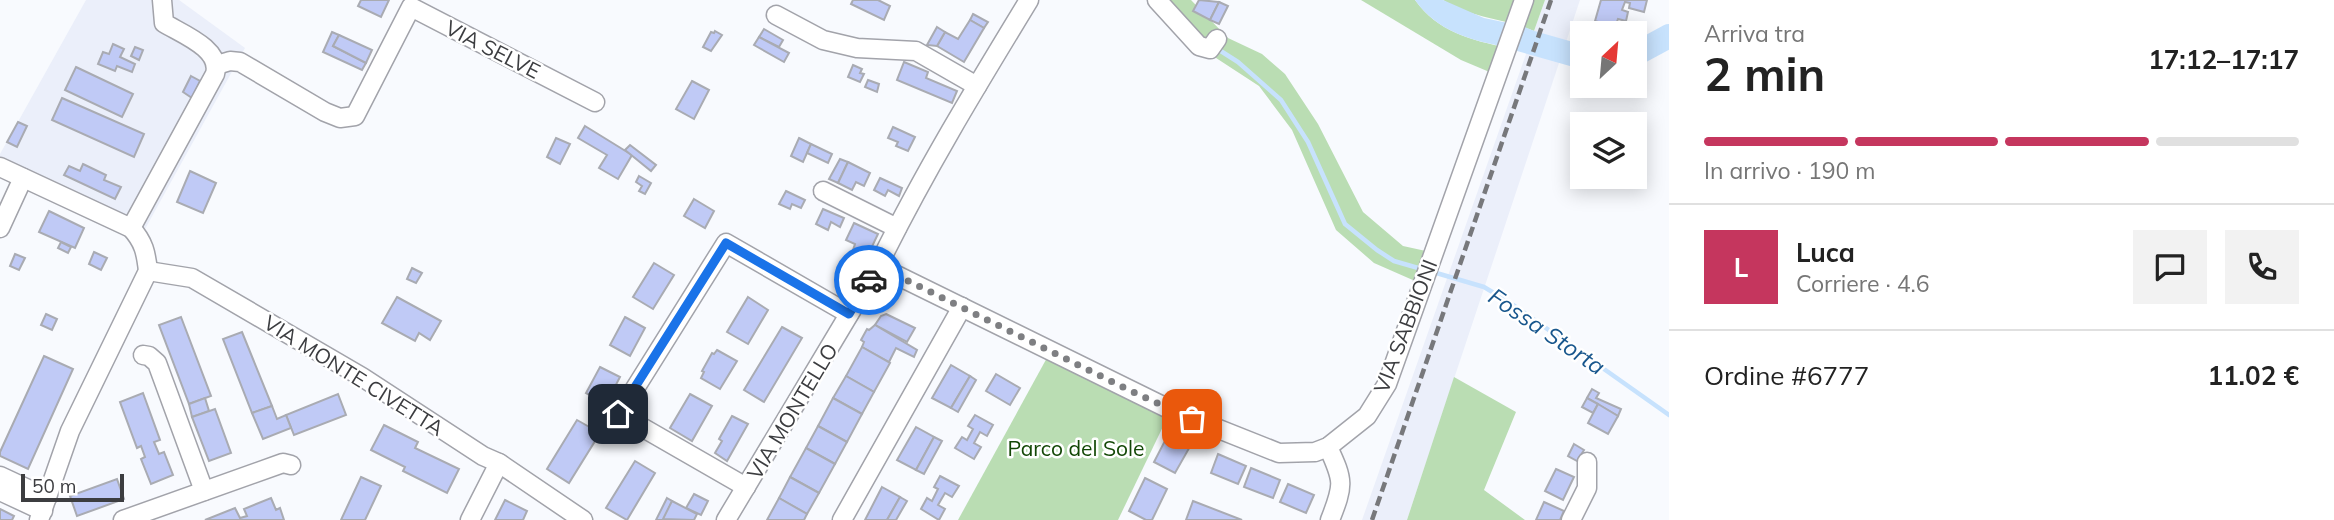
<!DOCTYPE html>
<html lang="it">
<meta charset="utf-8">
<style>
:root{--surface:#fff;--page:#f2f2f2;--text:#222;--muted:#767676;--line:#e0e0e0;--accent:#c5365e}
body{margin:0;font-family:Mulish,sans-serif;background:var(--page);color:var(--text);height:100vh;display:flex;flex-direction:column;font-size:26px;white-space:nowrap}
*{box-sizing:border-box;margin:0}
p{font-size:23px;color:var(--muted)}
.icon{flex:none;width:38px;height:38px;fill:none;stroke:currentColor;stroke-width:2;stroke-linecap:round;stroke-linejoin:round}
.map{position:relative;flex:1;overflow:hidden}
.panel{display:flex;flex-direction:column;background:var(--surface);width:665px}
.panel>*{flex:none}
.needle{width:46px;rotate:26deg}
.fabs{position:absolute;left:1570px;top:21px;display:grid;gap:14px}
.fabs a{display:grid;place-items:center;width:77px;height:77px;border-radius:0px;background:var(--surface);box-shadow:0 4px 18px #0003;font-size:35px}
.scale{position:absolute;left:21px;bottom:18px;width:103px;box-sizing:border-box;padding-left:7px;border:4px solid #3c3d40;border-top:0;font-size:19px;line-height:24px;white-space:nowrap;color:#3c3d40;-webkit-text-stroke:5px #fff;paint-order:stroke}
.pin{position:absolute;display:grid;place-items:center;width:60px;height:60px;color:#fff;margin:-30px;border-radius:14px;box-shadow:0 4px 10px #0006}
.courier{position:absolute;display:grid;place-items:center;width:70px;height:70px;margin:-35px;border:5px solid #1a73e8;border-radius:50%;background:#fff;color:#222;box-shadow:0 2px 9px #0007}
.head em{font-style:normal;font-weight:700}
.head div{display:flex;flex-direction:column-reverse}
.head{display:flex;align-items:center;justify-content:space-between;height:119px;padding:0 35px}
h1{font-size:46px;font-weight:700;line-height:52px}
.bar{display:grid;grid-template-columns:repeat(4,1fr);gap:10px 7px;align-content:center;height:84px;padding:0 35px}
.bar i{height:9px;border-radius:5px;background:var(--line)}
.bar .selected{background:var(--accent)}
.bar p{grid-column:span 4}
.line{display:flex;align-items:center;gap:18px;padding:0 35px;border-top:2px solid var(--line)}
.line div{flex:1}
.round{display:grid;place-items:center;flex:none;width:74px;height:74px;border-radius:0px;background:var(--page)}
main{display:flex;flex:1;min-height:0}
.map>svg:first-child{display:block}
.built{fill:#ebeffa}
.green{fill:#baddb3}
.water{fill:#c7e2fd}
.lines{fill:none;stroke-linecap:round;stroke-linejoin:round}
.stream{stroke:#c7e2fd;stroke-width:4.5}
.river{stroke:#c7e2fd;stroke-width:24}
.building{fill:#c0caf6;stroke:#a9abb2;stroke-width:2}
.minor-casing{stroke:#a2a3aa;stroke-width:21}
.minor{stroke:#fff;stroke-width:18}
.rail{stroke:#77787b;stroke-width:4.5;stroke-dasharray:10 5;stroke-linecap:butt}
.done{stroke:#7e7f82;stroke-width:7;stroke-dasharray:0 12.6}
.route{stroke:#1a73e8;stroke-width:9}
.labels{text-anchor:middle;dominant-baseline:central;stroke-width:5;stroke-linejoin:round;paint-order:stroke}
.street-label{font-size:21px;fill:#3c3d40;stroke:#fff}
.park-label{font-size:21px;fill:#124705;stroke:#fff}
.water-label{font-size:23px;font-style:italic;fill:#19578d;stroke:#fff}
</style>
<main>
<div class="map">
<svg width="1669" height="520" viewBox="0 0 1669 520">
<rect width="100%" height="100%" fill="#f8fafe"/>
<!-- built -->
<g class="built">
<polygon points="86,0 179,0 245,48 145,229 0,159 0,154"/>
<polygon points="1545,0 1580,0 1407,520 1362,520"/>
</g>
<!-- green -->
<g class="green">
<polygon points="1155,0 1191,0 1228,38 1262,54 1285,74 1318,124 1363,212 1403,246 1435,253 1415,281 1374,263 1336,230 1292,130 1259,86 1213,56"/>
<path d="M1361 0H1415C1438 32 1471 40 1508 48L1499 76 1461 60Z"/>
<path d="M1443 0H1545L1534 31C1504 18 1472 19 1443 0Z"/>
<polygon points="1054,345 1172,400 1170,412 1118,520 958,520"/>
<polygon points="1454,377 1516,412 1484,490 1525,520 1407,520"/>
</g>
<!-- water -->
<path class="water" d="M1415 0H1443L1484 18 1522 26 1534 31 1527 51C1485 43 1442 38 1415 0Z"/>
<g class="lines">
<!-- stream -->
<g class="stream">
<polyline points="1216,48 1238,62 1281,100 1308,142 1345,224 1377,250 1394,261 1425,270"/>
<polyline points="1433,272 1484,287 1509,302 1669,415"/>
</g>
<!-- river -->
<g class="river">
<polyline points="1501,34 1582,57"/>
<polyline points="1634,55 1669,36"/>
</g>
</g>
<!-- building -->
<g class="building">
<polygon points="361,0 389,0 381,17 358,6"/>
<polygon points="853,0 878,0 890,6 884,20 851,4"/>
<polygon points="1199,0 1219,2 1210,20 1193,11"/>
<polygon points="1601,0 1647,0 1644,12 1629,8 1630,3 1625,2 1622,10 1628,12 1626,21 1618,19 1615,27 1595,21"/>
<polygon points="1219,2 1228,6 1219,24 1210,20"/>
<polygon points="973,14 988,22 984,28 970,20"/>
<polygon points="970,20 984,28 964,62 937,46 945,32 958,39"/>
<polygon points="937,27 945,32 937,46 927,45"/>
<polygon points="764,29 783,40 779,47 759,37"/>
<polygon points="715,31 722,35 711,51 703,47 711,32 714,33"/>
<polygon points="332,32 339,35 333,46 366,63 362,70 323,52"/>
<polygon points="339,35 372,50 366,63 333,46"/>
<polygon points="759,37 789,53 784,62 754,45"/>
<polygon points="113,44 124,49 120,57 135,64 132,72 117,66 115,71 98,64 103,52 109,54"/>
<polygon points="135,47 143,50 139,60 131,56"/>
<polygon points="904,62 928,72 926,78 957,91 952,103 897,80"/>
<polygon points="853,65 862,69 860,73 864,74 860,82 848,77"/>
<polygon points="76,67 133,94 122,117 65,90"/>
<polygon points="191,76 200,81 192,98 183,92"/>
<polygon points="868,80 879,84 877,92 865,87"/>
<polygon points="692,81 709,90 694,119 676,109"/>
<polygon points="62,98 144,134 134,157 52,120"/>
<polygon points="18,122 27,126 17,147 7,142"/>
<polygon points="585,126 632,155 618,179 599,168 607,155 578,138"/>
<polygon points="893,127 915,137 908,151 896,146 898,142 888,138"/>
<polygon points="556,138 570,144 560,164 547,157"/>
<polygon points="799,138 811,144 803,162 791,156"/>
<polygon points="811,144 832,154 828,163 807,153"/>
<polygon points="630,145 656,165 651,171 625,150"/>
<polygon points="840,159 848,162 838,183 829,179"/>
<polygon points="848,162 870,173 864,186 856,182 852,190 838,183"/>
<polygon points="83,164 106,175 104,180 121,187 115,199 64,175 69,166 80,171"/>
<polygon points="190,171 216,183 203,213 177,202"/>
<polygon points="639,176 651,183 645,194 639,191 642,186 636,182"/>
<polygon points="880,178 902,188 899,196 888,190 885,196 874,190"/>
<polygon points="786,191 805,200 801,208 792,204 790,209 779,204"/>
<polygon points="694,199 714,211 705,228 684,216"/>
<polygon points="823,209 844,218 840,227 831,222 828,230 816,224"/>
<polygon points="49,211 84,228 75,248 39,232"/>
<polygon points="854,223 878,234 867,257 853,250 855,244 846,240"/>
<polygon points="61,242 71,247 68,253 58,248"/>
<polygon points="94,252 107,258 101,270 89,264"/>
<polygon points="15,254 25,258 19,270 10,266"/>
<polygon points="654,263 674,275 653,309 633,297"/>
<polygon points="412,268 422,273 416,283 407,279"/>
<polygon points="397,297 441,321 430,340 419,333 415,341 382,323"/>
<polygon points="748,297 768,310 748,344 727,332"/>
<polygon points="46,314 57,319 52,330 41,325"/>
<polygon points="886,314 915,328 907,342 875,325 881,316"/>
<polygon points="181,317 211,396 189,404 159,325"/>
<polygon points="625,317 645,328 630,356 610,345"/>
<polygon points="875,325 917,350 914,357 896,348 889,362 862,347 864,342 861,340 867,329 869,330"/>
<polygon points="782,327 802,338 764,402 744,390"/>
<polygon points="242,332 272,406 252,413 223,339"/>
<polygon points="862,347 890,363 874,392 846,376"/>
<polygon points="717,350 737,361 720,389 701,378 704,372 702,371 712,353 714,354"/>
<polygon points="44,356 73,369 28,469 0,456 0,452"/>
<polygon points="951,365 970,376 951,408 932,398"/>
<polygon points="600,367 620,377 606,404 586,393"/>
<polygon points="996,374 1020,388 1010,405 986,391"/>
<polygon points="846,376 874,392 862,414 833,398"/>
<polygon points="970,376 976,380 958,412 951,408"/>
<polygon points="1592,389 1599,393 1596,398 1621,409 1618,416 1587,398"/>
<polygon points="143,393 160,440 154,442 159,454 164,452 173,475 151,484 141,459 145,457 141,446 137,448 120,402"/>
<polygon points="338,394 346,415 294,435 286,415"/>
<polygon points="690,394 712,406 692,441 670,428"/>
<polygon points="205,398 209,411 192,417 189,404"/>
<polygon points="833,398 862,414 847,442 818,426"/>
<polygon points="1587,398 1598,404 1593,413 1582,407"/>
<polygon points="1598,404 1618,416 1608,434 1588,423"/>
<polygon points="272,406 277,419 286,415 291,428 263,439 252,413"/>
<polygon points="215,409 231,453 209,461 192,417"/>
<polygon points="975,415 993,425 987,436 980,432 974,443 981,447 974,459 955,448 962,437 967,440 973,429 968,426"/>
<polygon points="732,416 748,424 727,461 715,453 722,441 719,439"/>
<polygon points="577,420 600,433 569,483 547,469"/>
<polygon points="384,425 418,442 415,448 459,469 447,493 403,471 405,467 371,450"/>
<polygon points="818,426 847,442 835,464 806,448"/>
<polygon points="916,427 934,437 916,470 897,460"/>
<polygon points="1170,431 1192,443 1175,473 1154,462"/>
<polygon points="934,437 942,441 924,474 916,470"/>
<polygon points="1574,444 1584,450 1577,461 1568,456"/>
<polygon points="806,448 835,464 819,493 790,477"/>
<polygon points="1218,454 1246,466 1238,484 1211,473"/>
<polygon points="635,461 655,473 627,520 606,508"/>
<polygon points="1251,468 1280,480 1273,498 1244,487"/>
<polygon points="1556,469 1574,477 1563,500 1545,491"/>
<polygon points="940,476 959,486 952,497 945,493 938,505 945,509 939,520 921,509 927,498 932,501 938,489 934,487"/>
<polygon points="361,477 381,486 365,520 341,520"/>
<polygon points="790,477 819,493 807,514 779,498"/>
<polygon points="1145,478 1167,489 1152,520 1146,520 1129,511"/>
<polygon points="117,479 124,499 77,516 70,496"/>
<polygon points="1288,484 1314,495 1306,513 1280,502"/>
<polygon points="882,487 900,497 887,520 865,520"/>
<polygon points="694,494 708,501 701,515 686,508"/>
<polygon points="900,497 907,501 896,520 887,520"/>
<polygon points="271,498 276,510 280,508 284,520 205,520 235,508 240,518 247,516 244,509"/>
<polygon points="667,498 672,501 664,520 656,520"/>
<polygon points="779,498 807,514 804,520 767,520"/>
<polygon points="505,500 527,511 523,520 495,520"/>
<polygon points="672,501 697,514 694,520 663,519"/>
<polygon points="1193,501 1242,520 1186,520"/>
<polygon points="1544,502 1564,511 1560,520 1536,520"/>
<polygon points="0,509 14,516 12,520 0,520"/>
</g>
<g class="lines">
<defs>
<g id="minor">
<polyline points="1157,0 1199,46 1210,49 1217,39"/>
<polyline points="776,15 823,40 857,48 916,51 977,86"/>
<polyline points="217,65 230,61 240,62 325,112 340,118 355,116 411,7 595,102"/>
<path d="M0 167 131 228C144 242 146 253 148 271L70 431 39 520"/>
<polyline points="823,191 897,228"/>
<polyline points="0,228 23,178"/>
<path d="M131 228 215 74C222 49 182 34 164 23L162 0"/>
<polyline points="878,266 1171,410 1279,453 1315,452 1328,447 1367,416 1387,384 1524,0"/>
<polyline points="148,271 192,278 362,377 483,456 499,463 470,520"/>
<polyline points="143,355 149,356 157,363 204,491"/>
<path d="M1328 447C1344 481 1344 485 1330 520"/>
<polyline points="499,463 583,520"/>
<polyline points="0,476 47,498"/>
<polyline points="746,487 619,414 726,243 849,314"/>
<polyline points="0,491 43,511"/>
<polyline points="123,520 283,463 291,465"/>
<path d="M726 520 878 266C923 174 976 87 1029 0"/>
<polyline points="842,520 962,307"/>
<polyline points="1571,520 1587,488 1587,462"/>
</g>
</defs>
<!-- minor casing -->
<use href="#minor" class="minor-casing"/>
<!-- minor -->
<use href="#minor" class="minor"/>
<!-- rail -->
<polyline class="rail" points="1372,520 1551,0"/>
</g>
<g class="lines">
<!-- done -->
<polyline class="done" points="869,280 878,266 1131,391 1192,419"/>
<!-- route -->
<polyline class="route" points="618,414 726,243 849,314 869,280"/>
</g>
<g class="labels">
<!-- street labels -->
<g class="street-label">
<text transform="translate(493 49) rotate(27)">VIA SELVE</text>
<text transform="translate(1405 326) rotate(-69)">VIA SABBIONI</text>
<text transform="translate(354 375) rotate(32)">VIA MONTE CIVETTA</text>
<text transform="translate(792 411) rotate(-59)">VIA MONTELLO</text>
</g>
<!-- park labels -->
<g class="park-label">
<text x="1076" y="448">Parco del Sole</text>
</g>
<!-- water labels -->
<g class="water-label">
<text transform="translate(1547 331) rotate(34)">Fossa Storta</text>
</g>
</g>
</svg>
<div class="fabs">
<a><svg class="needle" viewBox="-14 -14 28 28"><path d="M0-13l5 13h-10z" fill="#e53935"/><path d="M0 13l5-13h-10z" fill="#767676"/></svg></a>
<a><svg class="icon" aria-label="layers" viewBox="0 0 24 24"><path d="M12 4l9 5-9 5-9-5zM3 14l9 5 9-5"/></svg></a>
</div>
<div class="scale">50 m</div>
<div class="pin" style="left:1192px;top:419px;background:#ea580c"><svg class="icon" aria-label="bag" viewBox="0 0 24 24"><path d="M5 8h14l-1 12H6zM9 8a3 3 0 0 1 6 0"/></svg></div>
<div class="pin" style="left:618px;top:414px;background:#1f2937"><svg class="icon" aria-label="home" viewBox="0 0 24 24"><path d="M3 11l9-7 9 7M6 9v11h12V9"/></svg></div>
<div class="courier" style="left:869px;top:280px"><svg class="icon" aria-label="car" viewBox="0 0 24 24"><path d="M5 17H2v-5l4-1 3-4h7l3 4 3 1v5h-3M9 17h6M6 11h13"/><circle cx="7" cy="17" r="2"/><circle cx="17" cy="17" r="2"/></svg></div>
</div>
<section class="panel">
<div class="head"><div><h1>2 min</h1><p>Arriva tra</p></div><em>17:12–17:17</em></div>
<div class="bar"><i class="selected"></i><i class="selected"></i><i class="selected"></i><i></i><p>In arrivo · 190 m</p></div>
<div class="line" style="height:126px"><b class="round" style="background:var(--accent);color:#fff">L</b><div><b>Luca</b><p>Corriere · 4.6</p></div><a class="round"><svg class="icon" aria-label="chat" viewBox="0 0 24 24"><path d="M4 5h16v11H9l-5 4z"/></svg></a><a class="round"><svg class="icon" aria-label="phone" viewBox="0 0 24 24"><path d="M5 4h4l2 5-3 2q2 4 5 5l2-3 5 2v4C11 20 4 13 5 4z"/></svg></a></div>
<div class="line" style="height:91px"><div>Ordine #6777</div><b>11.02 €</b></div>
</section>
</main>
